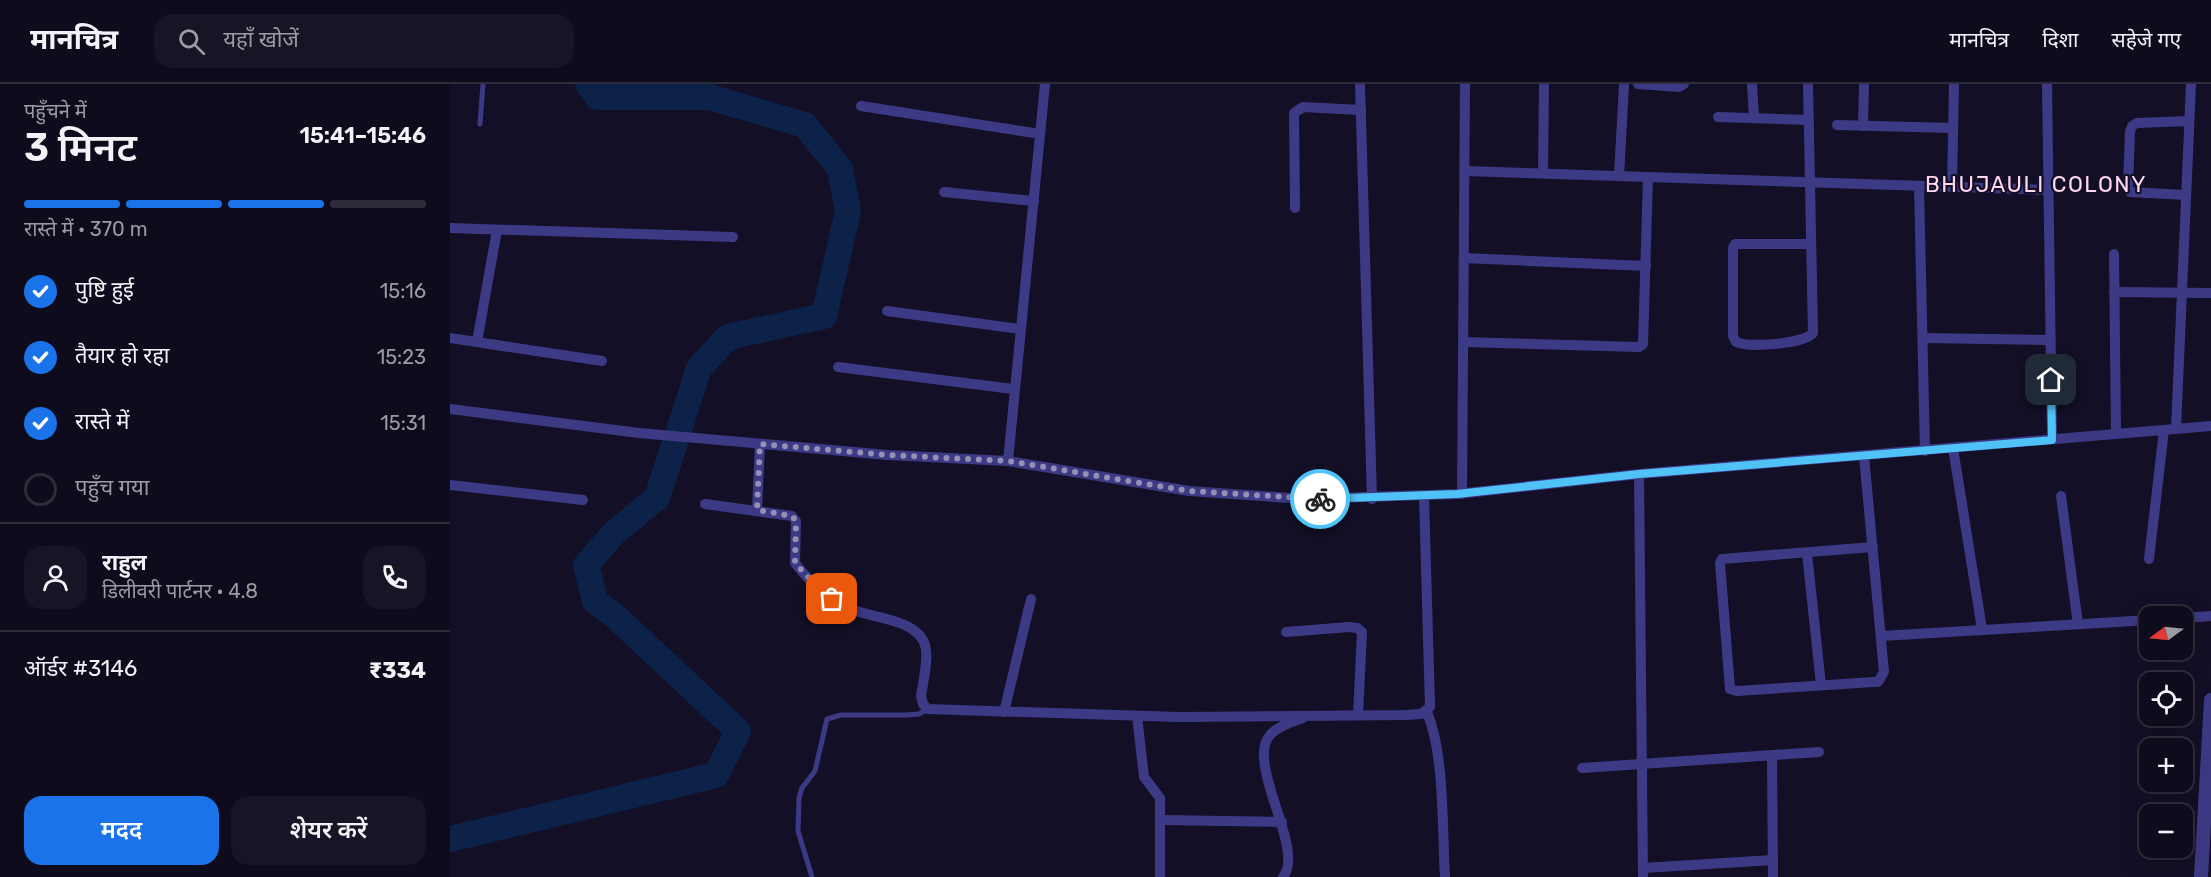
<!DOCTYPE html>
<html lang="hi">
<meta charset="utf-8">
<style>
:root{--surface:#0e0b1c;--page:#171425;--text:#f1f3f6;--muted:#9b9ba3;--line:#2e2b3b;--accent:#1a73e8}
body{margin:0;font-family:Rubik,"Noto Sans Devanagari",sans-serif;background:var(--page);color:var(--text);height:100vh;display:flex;flex-direction:column;font-size:22px;white-space:nowrap}
*{box-sizing:border-box;margin:0}
p{font-size:20px;color:var(--muted)}
.icon{flex:none;width:33px;height:33px;fill:none;stroke:currentColor;stroke-width:2;stroke-linecap:round;stroke-linejoin:round}
.map{position:relative;flex:1;overflow:hidden}
.details{display:flex;flex-direction:column;background:var(--surface);width:450px}
.details>*{flex:none}
.needle{width:39px;rotate:255deg}
.tools{position:absolute;left:1689px;top:522px;display:grid;gap:12px}
.tools a{display:grid;place-items:center;width:54px;height:54px;border-radius:12px;background:var(--surface);box-shadow:0 6px 24px #0002,0 0 0 2px var(--line);font-size:30px}
.pin{position:absolute;display:grid;place-items:center;width:51px;height:51px;color:#fff;margin:-26px;border-radius:12px;box-shadow:0 3px 9px #0006}
.courier{position:absolute;display:grid;place-items:center;width:60px;height:60px;margin:-30px;border:4px solid #4fc3f7;border-radius:50%;background:#fff;color:#222;box-shadow:0 2px 8px #0007}
.overview em{font-style:normal;font-weight:600}
.overview div{display:flex;flex-direction:column-reverse}
.overview{display:flex;align-items:center;justify-content:space-between;height:102px;padding:0 24px}
h1{font-size:39px;font-weight:600;line-height:45px}
.bar{display:grid;grid-template-columns:repeat(4,1fr);gap:9px 6px;align-content:center;height:72px;padding:0 24px}
.bar i{height:8px;border-radius:4px;background:var(--line)}
.bar .selected{background:var(--accent)}
.bar p{grid-column:span 4}
.line{display:flex;align-items:center;gap:15px;padding:0 24px;border-top:2px solid var(--line)}
.line div{flex:1}
.round{display:grid;place-items:center;flex:none;width:63px;height:63px;border-radius:18px;background:var(--page)}
ol{padding:0 24px;list-style:none}
li{display:flex;align-items:center;gap:18px;height:66px}
li p{margin-inline-start:auto}
li .icon{padding:6px;border-radius:50%;background:var(--accent);color:#fff;stroke-width:4}
li:last-child{color:var(--muted)}
li i{width:33px;height:33px;border:3px solid var(--line);border-radius:50%}
.cta{display:flex;gap:12px;margin-top:auto;padding:12px 24px}
.cta a{flex:1;height:69px;border-radius:18px;background:var(--accent);color:#fff;font-size:24px;font-weight:600;line-height:69px;text-align:center}
.cta a+a{background:var(--page);color:var(--text)}
header{display:flex;align-items:center;gap:36px;box-sizing:border-box;height:84px;padding:0 30px;background:var(--surface);border-bottom:2px solid var(--line)}
header strong{font-size:28px}
nav{display:flex;gap:33px;margin-inline-start:auto;font-size:21px}
.search{width:420px;height:54px;background:var(--page);display:flex;align-items:center;gap:15px;box-sizing:border-box;padding:0 21px;border-radius:18px;color:var(--muted);font-size:22px}
main{display:flex;flex:1;min-height:0}
.map>svg:first-child{display:block}
.lines{fill:none;stroke-linecap:round;stroke-linejoin:round}
.river{stroke:#0c2248;stroke-width:26}
.service{stroke:#3d3a85;stroke-width:5}
.minor{stroke:#3d3a85;stroke-width:10}
.tertiary{stroke:#3d3a85;stroke-width:14}
.done{stroke:#948fb3;stroke-width:6;stroke-dasharray:0 10.8}
.route{stroke:#4fc3f7;stroke-width:8}
.labels{text-anchor:middle;dominant-baseline:central;stroke-width:4.5;stroke-linejoin:round;paint-order:stroke}
.neighbourhood-label{font-size:22px;letter-spacing:1.5px;fill:#ffd6f0;stroke:#130f26}
</style>
<header>
<strong>मानचित्र</strong>
<div class="search"><svg class="icon" aria-label="search" viewBox="0 0 24 24"><circle cx="10" cy="10" r="6"/><path d="M15 15l6 6"/></svg>यहाँ खोजें</div>
<nav><a>मानचित्र</a><a>दिशा</a><a>सहेजे गए</a></nav>
</header>
<main>
<section class="details">
<div class="overview"><div><h1>3 मिनट</h1><p>पहुँचने में</p></div><em>15:41–15:46</em></div>
<div class="bar"><i class="selected"></i><i class="selected"></i><i class="selected"></i><i></i><p>रास्ते में · 370 m</p></div>
<ol>
<li><svg class="icon" aria-label="check" viewBox="0 0 24 24"><path d="M5 12l5 5 9-10"/></svg>पुष्टि हुई<p>15:16</p></li>
<li><svg class="icon" aria-label="check" viewBox="0 0 24 24"><path d="M5 12l5 5 9-10"/></svg>तैयार हो रहा<p>15:23</p></li>
<li><svg class="icon" aria-label="check" viewBox="0 0 24 24"><path d="M5 12l5 5 9-10"/></svg>रास्ते में<p>15:31</p></li>
<li><i></i>पहुँच गया</li>
</ol>
<div class="line" style="height:108px"><a class="round"><svg class="icon" aria-label="person" viewBox="0 0 24 24"><circle cx="12" cy="8" r="4"/><path d="M4 21q1-7 8-7t8 7"/></svg></a><div><b>राहुल</b><p>डिलीवरी पार्टनर · 4.8</p></div><a class="round"><svg class="icon" aria-label="phone" viewBox="0 0 24 24"><path d="M5 4h4l2 5-3 2q2 4 5 5l2-3 5 2v4C11 20 4 13 5 4z"/></svg></a></div>
<div class="line" style="height:78px"><div>ऑर्डर #3146</div><b>₹334</b></div>
<div class="cta"><a>मदद</a><a>शेयर करें</a></div>
</section>
<div class="map">
<svg width="1761" height="793" viewBox="0 0 1761 793">
<rect width="100%" height="100%" fill="#130f26"/>
<g class="lines">
<!-- river -->
<polyline class="river" points="0,755 266,691 288,647 167,534 145,517 136,481 165,448 207,414 249,284 278,253 374,232 398,127 390,85 355,41 259,13 148,13 138,0"/>
<!-- service -->
<g class="service">
<polyline points="30,40 33,0"/>
<polyline points="362,793 348,747 349,714 352,704 365,687 377,635 391,631 457,631 469,630 478,625"/>
</g>
<!-- minor -->
<g class="minor">
<polyline points="910,0 922,415"/>
<polyline points="1188,0 1229,3 1234,0"/>
<polyline points="1302,0 1304,34"/>
<path d="M1358 0 1363 249C1354 260 1299 264 1286 258L1283 252V164L1285 160H1361"/>
<polyline points="1597,0 1602,355"/>
<polyline points="411,22 590,50"/>
<polyline points="1268,33 1359,36"/>
<polyline points="1387,41 1503,44"/>
<polyline points="1413,42 1414,0"/>
<polyline points="1015,87 1597,106"/>
<polyline points="1093,89 1094,0"/>
<polyline points="1169,92 1174,0"/>
<polyline points="1469,102 1475,367"/>
<polyline points="1502,103 1504,0"/>
<polyline points="494,108 584,117"/>
<polyline points="1735,111 1680,108 1678,104 1680,48 1682,42 1687,39 1739,37"/>
<polyline points="845,124 844,29 853,23 911,26"/>
<polyline points="0,144 283,153"/>
<polyline points="1664,170 1666,350"/>
<polyline points="1014,174 1196,182"/>
<polyline points="1664,208 1761,209"/>
<polyline points="437,227 570,245"/>
<polyline points="0,254 152,277"/>
<polyline points="1473,254 1600,256"/>
<polyline points="27,258 47,146"/>
<polyline points="1013,258 1189,263 1193,260 1198,93"/>
<polyline points="388,283 563,305"/>
<polyline points="0,325 189,349 438,371 558,377 739,407 854,415 1007,410 1189,390 1761,342"/>
<polyline points="1726,345 1741,0"/>
<polyline points="1503,364 1532,545"/>
<polyline points="1414,372 1434,588 1428,598 1423,598 1287,607 1280,605 1270,479 1272,475 1423,463"/>
<polyline points="558,377 595,0"/>
<polyline points="1189,390 1193,793"/>
<polyline points="0,401 133,416"/>
<polyline points="1012,410 1015,0"/>
<polyline points="1611,412 1628,540"/>
<path d="M255 420 342 432 346 437 345 479C359 497 377 515 398 524 419 534 467 534 475 561 479 573 473 599 471 612L473 620 478 625 728 633 956 631 971 630 980 623 974 412"/>
<polyline points="307,426 310,360"/>
<polyline points="1357,469 1371,601"/>
<polyline points="1699,475 1714,346"/>
<polyline points="1732,534 1761,532"/>
<polyline points="836,548 899,543 907,544 912,548 908,631"/>
<polyline points="1431,552 1700,536"/>
<polyline points="554,628 581,515"/>
<path d="M977 628C995 671 992 745 995 793"/>
<polyline points="687,632 694,693 710,714 710,793"/>
<polyline points="1322,671 1323,793"/>
<polyline points="1132,684 1369,668"/>
<polyline points="711,736 832,738"/>
<polyline points="1193,784 1323,776"/>
<path d="M833 793C856 766 795 679 820 651 828 642 842 638 853 634"/>
</g>
<!-- tertiary -->
<polyline class="tertiary" points="1751,793 1761,616"/>
</g>
<g class="lines">
<!-- done -->
<polyline class="done" points="382,515 370,506 345,479 346,437 342,432 307,426 310,360 438,371 558,377 739,407 870,415"/>
<!-- route -->
<polyline class="route" points="870,415 1007,410 1189,390 1602,356 1601,296"/>
</g>
<g class="labels">
<!-- neighbourhood labels -->
<g class="neighbourhood-label">
<text x="1586" y="100">BHUJAULI COLONY</text>
</g>
</g>
</svg>
<div class="tools">
<a><svg class="needle" viewBox="-14 -14 28 28"><path d="M0-13l5 13h-10z" fill="#e53935"/><path d="M0 13l5-13h-10z" fill="#9b9ba3"/></svg></a>
<a><svg class="icon" aria-label="locate" viewBox="0 0 24 24"><circle cx="12" cy="12" r="6"/><path d="M12 2v4M12 18v4M2 12h4M18 12h4"/></svg></a>
<a>+</a>
<a>−</a>
</div>
<div class="pin" style="left:382px;top:515px;background:#ea580c"><svg class="icon" aria-label="bag" viewBox="0 0 24 24"><path d="M5 8h14l-1 12H6zM9 8a3 3 0 0 1 6 0"/></svg></div>
<div class="pin" style="left:1601px;top:296px;background:#1f2937"><svg class="icon" aria-label="home" viewBox="0 0 24 24"><path d="M3 11l9-7 9 7M6 9v11h12V9"/></svg></div>
<div class="courier" style="left:870px;top:415px"><svg class="icon" aria-label="bike" viewBox="0 0 24 24"><circle cx="6" cy="16" r="4"/><circle cx="18" cy="16" r="4"/><path d="M6 16l4-8h5l3 8M10 8l3 8H6M13 5h3"/></svg></div>
</div>
</main>
